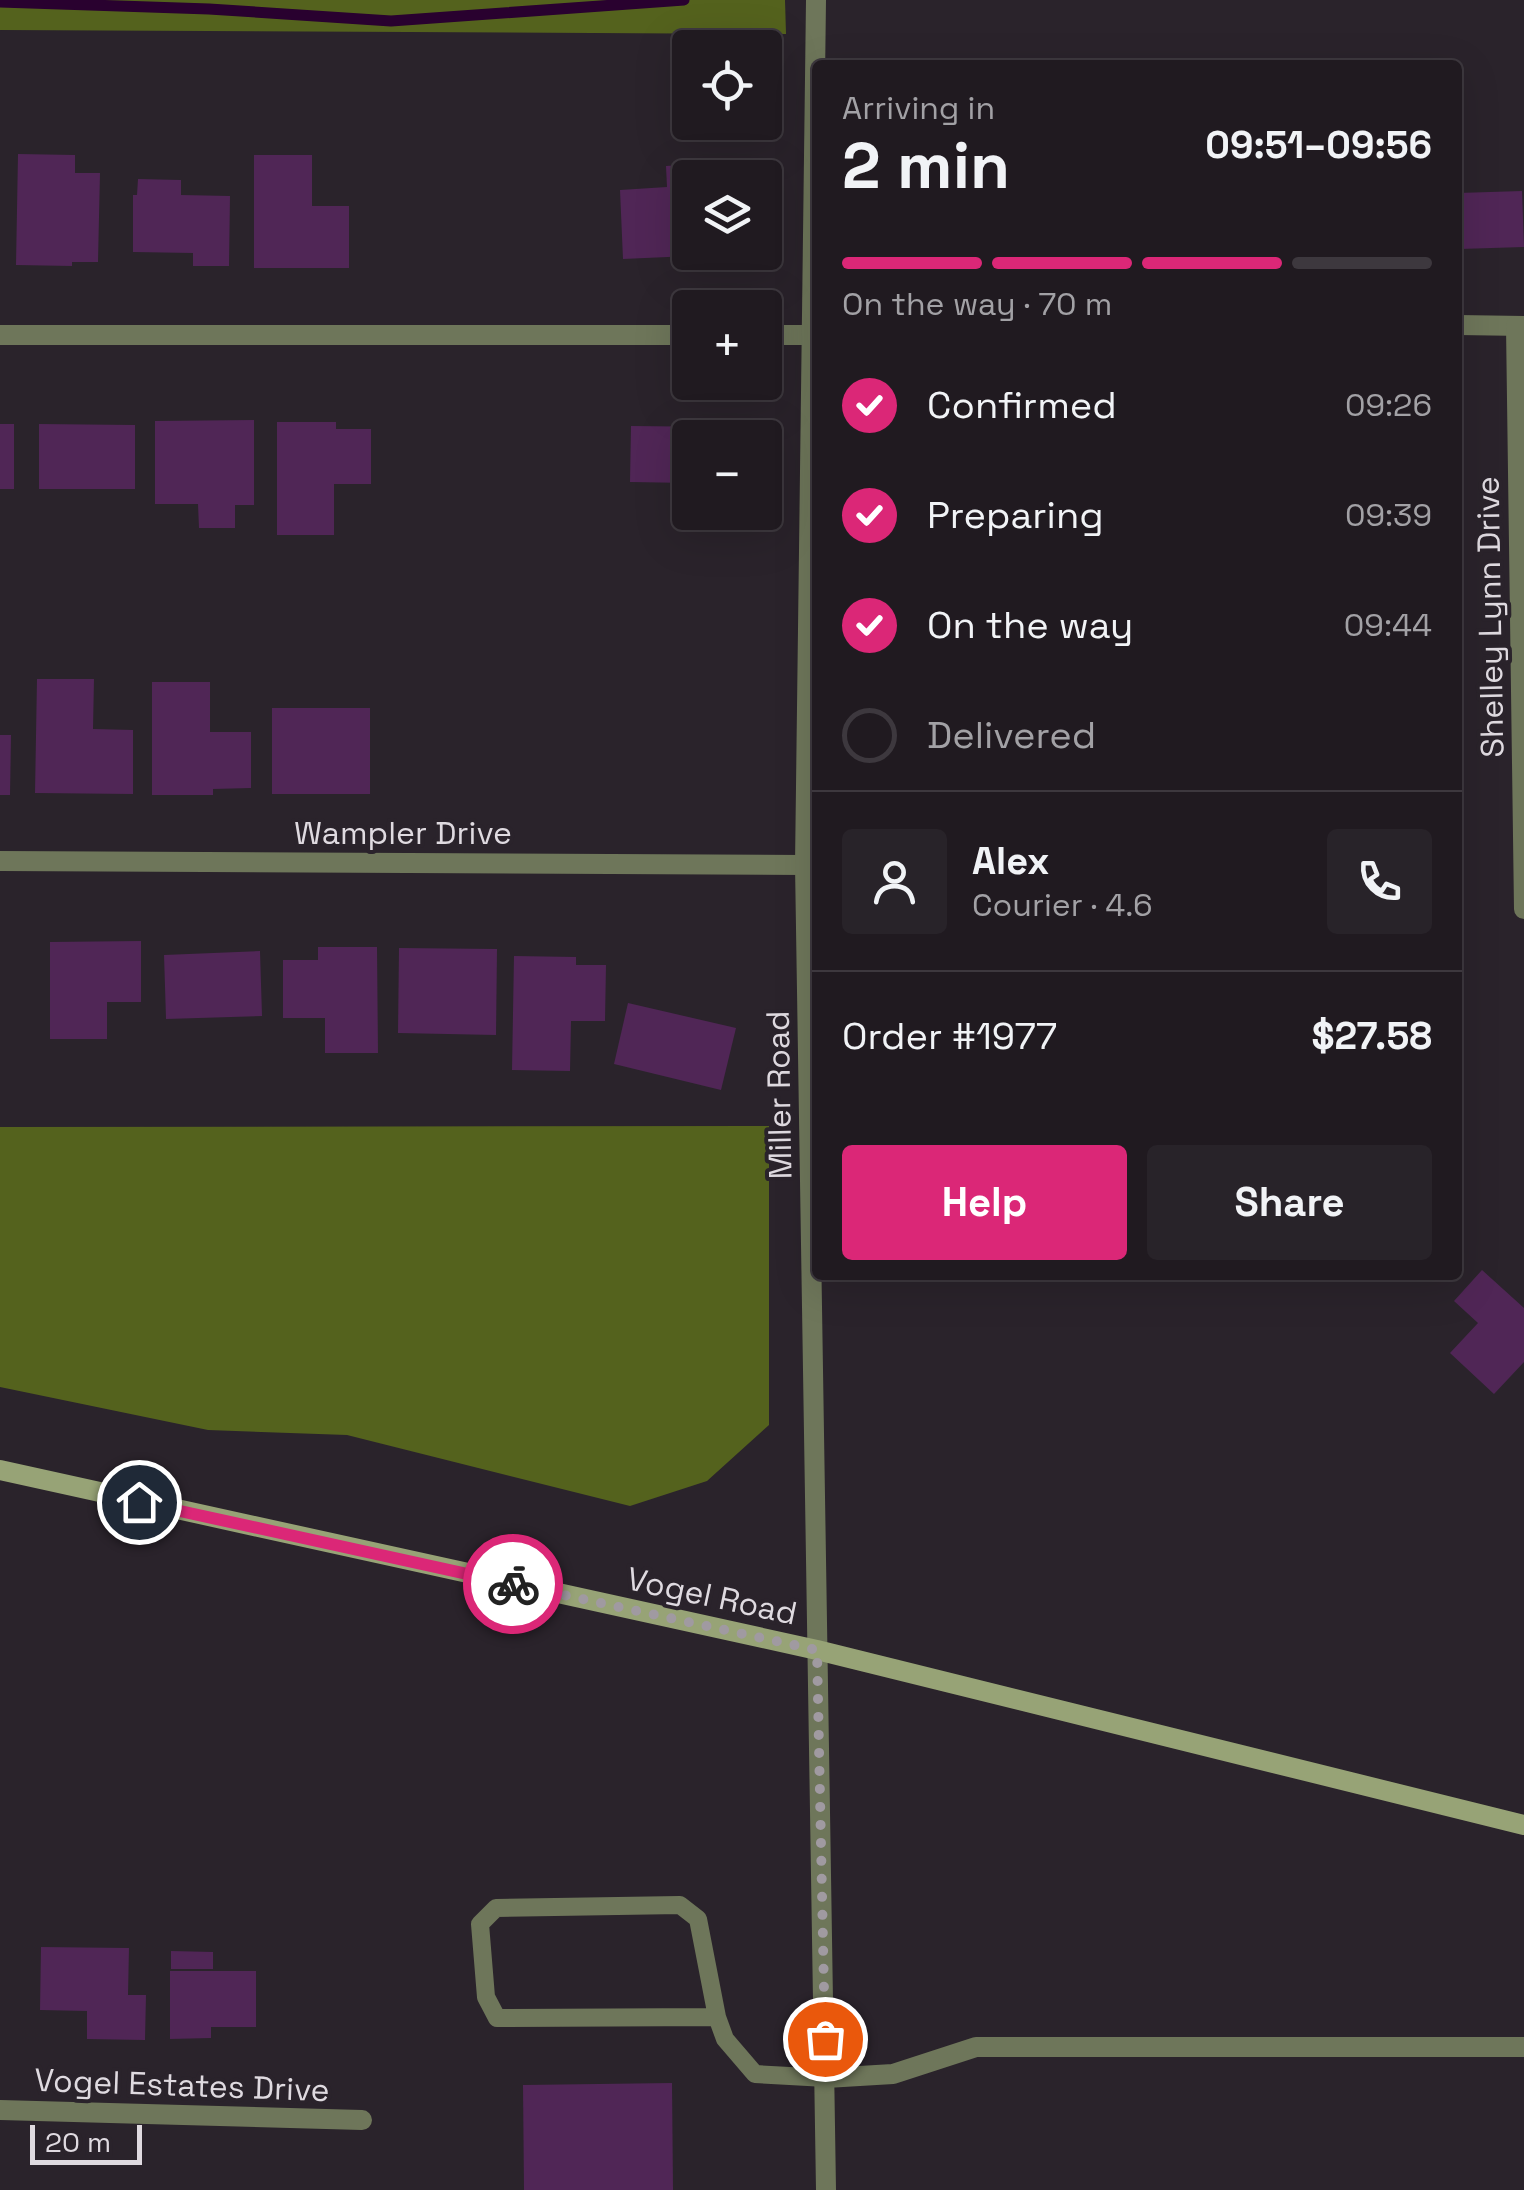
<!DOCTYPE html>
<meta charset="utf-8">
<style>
:root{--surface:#201a20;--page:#282329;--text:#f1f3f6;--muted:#a2a1a5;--line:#3d383e;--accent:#db2777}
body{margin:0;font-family:"Space Grotesk",sans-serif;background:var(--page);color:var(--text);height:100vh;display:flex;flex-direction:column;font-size:38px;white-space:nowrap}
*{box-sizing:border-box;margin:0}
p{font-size:32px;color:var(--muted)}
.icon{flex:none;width:55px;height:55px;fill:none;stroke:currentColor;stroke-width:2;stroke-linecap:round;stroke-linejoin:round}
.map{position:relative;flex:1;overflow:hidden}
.details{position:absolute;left:812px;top:60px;width:650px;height:1220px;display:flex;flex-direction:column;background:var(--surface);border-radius:10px;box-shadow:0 10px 40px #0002,0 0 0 2px var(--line)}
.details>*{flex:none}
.fabs{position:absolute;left:672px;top:30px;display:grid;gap:20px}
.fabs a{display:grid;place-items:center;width:110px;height:110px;border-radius:10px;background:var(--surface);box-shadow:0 10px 40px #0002,0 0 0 2px var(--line);font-size:50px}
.scale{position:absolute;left:30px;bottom:25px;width:112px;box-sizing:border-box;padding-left:10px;border:5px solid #dfdae0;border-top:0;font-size:28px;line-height:35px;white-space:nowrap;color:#dfdae0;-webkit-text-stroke:8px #2a232b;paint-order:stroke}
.pin{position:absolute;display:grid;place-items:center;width:85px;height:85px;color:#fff;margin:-42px;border:5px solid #fff;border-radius:50%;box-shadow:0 2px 10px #0007}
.courier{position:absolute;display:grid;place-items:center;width:100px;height:100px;margin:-50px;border:8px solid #db2777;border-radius:50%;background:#fff;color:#222;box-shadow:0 2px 12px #0007}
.overview em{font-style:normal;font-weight:700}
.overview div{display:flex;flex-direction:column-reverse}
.overview{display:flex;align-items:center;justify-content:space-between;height:170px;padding:0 30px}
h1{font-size:65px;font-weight:700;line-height:75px}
.bar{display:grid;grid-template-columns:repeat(4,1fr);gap:15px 10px;align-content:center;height:120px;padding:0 30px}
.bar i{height:12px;border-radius:8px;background:var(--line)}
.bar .active{background:var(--accent)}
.bar p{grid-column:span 4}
.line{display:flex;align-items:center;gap:25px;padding:0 30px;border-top:2px solid var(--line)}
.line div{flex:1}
.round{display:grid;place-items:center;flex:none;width:105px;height:105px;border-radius:10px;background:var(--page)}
ol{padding:0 30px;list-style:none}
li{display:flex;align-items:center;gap:30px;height:110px}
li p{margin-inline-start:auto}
li .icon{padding:10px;border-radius:50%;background:var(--accent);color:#fff;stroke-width:4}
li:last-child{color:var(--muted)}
li i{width:55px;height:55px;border:5px solid var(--line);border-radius:50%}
.cta{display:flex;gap:20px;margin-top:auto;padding:20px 30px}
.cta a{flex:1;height:115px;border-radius:10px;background:var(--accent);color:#fff;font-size:40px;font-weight:700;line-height:115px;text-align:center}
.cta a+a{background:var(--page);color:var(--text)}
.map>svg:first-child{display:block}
.forest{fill:#54621d}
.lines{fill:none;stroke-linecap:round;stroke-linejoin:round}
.stream{stroke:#29012f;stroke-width:11}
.building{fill:#502656}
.service{stroke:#6e765a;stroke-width:18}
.minor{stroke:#6e765a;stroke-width:20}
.tertiary{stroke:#6e765a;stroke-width:20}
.secondary{stroke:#97a376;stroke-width:20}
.done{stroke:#a09aa1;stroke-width:10;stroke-dasharray:0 18}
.route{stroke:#db2777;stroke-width:12}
.labels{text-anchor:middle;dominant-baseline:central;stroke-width:8;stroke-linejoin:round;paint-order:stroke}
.street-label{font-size:32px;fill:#dfdae0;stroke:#2a232b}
</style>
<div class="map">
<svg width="1524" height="2190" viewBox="0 0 1524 2190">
<rect width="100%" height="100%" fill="#2a232b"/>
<!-- forest -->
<g class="forest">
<polygon points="0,0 785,0 786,34 0,30"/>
<polygon points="769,1126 769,1425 707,1481 630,1506 347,1435 208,1430 0,1387 0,1127"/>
</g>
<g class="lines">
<!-- stream -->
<polyline class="stream" points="0,2 209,9 391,21 684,0"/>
</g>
<!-- building -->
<g class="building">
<polygon points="18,154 75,155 75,173 100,173 98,262 72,262 72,266 16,265"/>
<polygon points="254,155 312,155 312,206 349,206 349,268 254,268"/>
<polygon points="697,164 697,178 690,178 690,256 623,259 620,190 667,187 666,166"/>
<polygon points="138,179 181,180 181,195 230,196 229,266 193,266 193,253 133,252 133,195 137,195"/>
<polygon points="1522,191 1524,247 1460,249 1458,193"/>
<polygon points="254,420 254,505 235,505 235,528 199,528 198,504 155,504 155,421"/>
<polygon points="277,422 336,422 336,429 371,429 371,484 334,484 334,535 277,535"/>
<rect x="0" y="424" width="14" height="65"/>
<polygon points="39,424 135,425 135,489 39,489"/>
<polygon points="631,426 728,427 728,438 690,438 690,483 630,482"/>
<polygon points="37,679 94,679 93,729 133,730 133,794 35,793"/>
<polygon points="152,682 210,682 210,732 251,732 251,788 213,789 213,795 152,795"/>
<rect x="272" y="708" width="98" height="86"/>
<polygon points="0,735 11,735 10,795 0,795"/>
<polygon points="141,941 141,1002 107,1002 107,1039 50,1039 50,942"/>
<polygon points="318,947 377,947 378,1053 325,1053 325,1018 283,1018 283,960 318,960"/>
<polygon points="399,948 497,949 496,1035 398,1033"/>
<polygon points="260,951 262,1016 166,1019 164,955"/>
<polygon points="514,956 576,957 576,965 606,965 605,1021 571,1021 570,1071 512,1070"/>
<polygon points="628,1003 736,1028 721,1090 614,1064"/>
<polygon points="1482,1270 1524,1308 1524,1362 1494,1394 1450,1353 1478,1323 1454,1301"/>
<polygon points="41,1947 129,1948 128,1995 146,1995 145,2040 87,2039 87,2011 40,2010"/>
<polygon points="171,1951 213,1952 213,1969 171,1969"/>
<polygon points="170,1971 256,1971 256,2027 211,2027 211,2038 170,2039"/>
<polygon points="672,2083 673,2190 524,2190 523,2085"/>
</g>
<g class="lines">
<!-- service -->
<polyline class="service" points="717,2017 497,2018 486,1997 480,1924 496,1908 680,1905 698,1919 717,2017 725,2039 755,2074 826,2078"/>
<!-- minor -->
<g class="minor">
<polyline points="1458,325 1524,326"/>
<polyline points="1516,326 1524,909"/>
<polyline points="0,335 690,335"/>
<polyline points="765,335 812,335"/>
<polyline points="0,861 805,865"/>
<polyline points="826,2078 893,2074 976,2047 1524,2047"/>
<polyline points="0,2110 362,2120"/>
</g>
<!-- tertiary -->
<polyline class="tertiary" points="816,0 805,865 826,2190"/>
<!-- secondary -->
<polyline class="secondary" points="0,1470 817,1650 1524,1825"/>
</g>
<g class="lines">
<!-- done -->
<polyline class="done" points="513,1584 817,1650 825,2039"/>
<!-- route -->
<polyline class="route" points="139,1502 513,1584"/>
</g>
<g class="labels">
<!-- street labels -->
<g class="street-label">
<text transform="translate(1490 617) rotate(-91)">Shelley Lynn Drive</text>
<text x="403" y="833">Wampler Drive</text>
<text transform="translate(779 1095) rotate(-91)">Miller Road</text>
<text transform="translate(712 1596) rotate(12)">Vogel Road</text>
<text transform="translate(182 2085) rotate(2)">Vogel Estates Drive</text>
</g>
</g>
</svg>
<div class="fabs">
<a><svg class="icon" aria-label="locate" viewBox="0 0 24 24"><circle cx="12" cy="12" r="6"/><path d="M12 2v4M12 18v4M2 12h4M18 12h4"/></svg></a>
<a><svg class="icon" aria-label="layers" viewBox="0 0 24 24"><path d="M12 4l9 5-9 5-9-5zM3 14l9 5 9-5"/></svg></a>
<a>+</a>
<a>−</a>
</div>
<div class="scale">20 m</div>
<div class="pin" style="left:825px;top:2039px;background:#ea580c"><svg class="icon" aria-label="bag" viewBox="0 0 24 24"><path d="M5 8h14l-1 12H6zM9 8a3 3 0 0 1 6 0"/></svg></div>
<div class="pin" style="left:139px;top:1502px;background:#1f2937"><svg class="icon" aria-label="home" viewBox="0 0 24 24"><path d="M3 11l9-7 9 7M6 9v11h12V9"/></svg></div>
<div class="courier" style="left:513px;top:1584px"><svg class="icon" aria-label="bike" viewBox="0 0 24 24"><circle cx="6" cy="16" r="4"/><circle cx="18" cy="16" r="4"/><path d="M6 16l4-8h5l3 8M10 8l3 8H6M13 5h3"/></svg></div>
<section class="details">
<div class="overview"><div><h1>2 min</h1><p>Arriving in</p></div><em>09:51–09:56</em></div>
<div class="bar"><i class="active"></i><i class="active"></i><i class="active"></i><i></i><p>On the way · 70 m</p></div>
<ol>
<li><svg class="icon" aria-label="check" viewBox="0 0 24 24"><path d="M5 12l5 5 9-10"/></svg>Confirmed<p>09:26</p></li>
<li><svg class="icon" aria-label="check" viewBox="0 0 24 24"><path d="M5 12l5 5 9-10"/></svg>Preparing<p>09:39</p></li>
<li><svg class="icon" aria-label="check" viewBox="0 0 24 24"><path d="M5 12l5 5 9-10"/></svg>On the way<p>09:44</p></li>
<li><i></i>Delivered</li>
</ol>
<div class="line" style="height:180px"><a class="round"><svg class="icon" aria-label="person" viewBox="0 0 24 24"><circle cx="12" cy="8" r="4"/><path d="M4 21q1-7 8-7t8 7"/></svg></a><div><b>Alex</b><p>Courier · 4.6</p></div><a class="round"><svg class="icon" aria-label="phone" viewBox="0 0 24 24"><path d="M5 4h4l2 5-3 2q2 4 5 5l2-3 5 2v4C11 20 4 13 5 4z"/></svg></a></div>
<div class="line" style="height:130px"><div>Order #1977</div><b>$27.58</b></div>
<div class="cta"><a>Help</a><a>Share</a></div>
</section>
</div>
